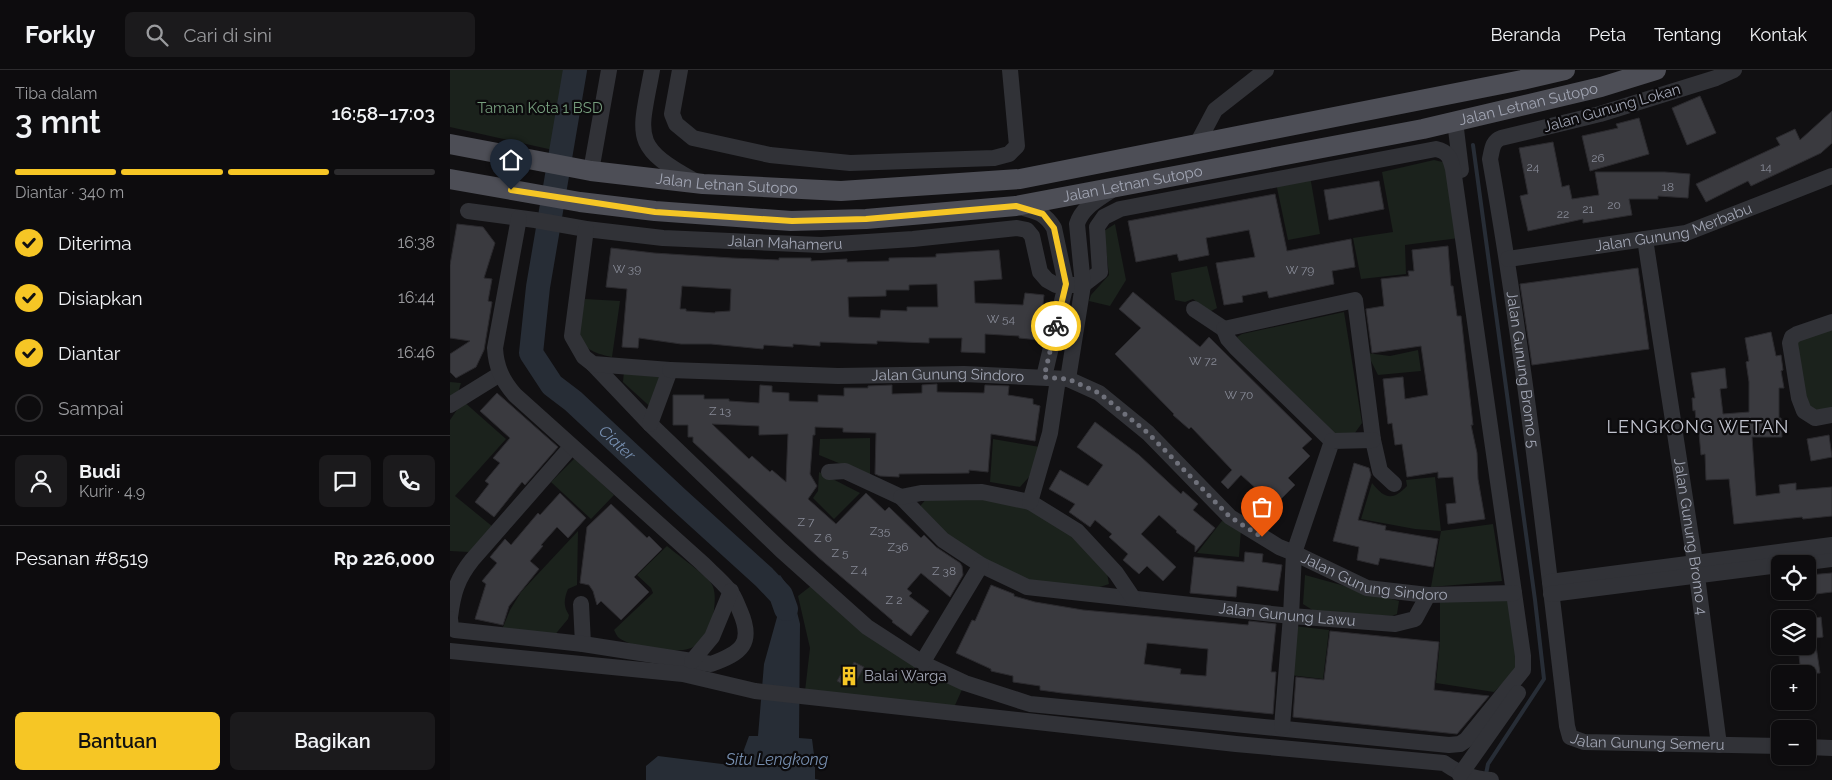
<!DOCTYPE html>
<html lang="id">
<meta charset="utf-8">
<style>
:root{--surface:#0d0c0e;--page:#1b1a1c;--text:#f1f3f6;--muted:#9a9b9e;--line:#2d2c2e;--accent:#f6c625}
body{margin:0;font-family:Raleway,sans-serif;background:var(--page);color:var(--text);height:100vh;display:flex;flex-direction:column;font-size:19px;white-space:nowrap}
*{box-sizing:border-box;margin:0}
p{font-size:16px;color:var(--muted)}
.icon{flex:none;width:28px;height:28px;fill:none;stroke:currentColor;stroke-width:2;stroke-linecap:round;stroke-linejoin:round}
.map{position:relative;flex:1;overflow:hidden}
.details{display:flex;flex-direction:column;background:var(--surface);width:450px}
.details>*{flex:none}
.fabs{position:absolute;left:1321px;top:485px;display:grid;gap:10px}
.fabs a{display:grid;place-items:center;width:45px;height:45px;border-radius:8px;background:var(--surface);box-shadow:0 1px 4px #0004,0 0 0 1px var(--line);font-size:25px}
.pin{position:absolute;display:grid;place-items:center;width:42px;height:42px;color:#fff;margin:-51px -21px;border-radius:50% 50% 50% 0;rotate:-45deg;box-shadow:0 0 5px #0007}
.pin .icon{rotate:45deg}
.courier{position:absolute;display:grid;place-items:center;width:50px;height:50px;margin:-25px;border:4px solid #f6c625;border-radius:50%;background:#fff;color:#222;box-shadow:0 1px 6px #0007}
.headline em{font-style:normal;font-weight:600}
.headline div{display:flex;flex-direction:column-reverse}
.headline{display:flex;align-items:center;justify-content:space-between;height:85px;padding:0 15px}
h1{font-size:32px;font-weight:600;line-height:38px}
.bar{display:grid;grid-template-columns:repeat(4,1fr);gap:8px 5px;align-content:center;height:60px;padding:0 15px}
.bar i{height:6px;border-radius:4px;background:var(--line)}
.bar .current{background:var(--accent)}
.bar p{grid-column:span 4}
.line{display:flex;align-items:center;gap:12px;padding:0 15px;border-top:1px solid var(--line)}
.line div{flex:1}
.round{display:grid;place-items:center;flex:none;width:52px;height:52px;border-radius:8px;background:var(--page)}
ol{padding:0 15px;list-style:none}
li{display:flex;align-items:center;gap:15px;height:55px}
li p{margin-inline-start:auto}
li .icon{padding:5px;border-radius:50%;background:var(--accent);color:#111;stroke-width:4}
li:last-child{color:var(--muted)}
li i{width:28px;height:28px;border:2px solid var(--line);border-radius:50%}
.button{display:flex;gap:10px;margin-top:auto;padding:10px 15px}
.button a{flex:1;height:58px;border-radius:8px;background:var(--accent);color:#111;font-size:20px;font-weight:600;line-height:58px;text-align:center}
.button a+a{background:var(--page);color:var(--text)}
header{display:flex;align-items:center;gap:30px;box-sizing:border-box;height:70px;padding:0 25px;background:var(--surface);border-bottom:1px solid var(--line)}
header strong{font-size:24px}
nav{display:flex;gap:28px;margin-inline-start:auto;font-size:18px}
.search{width:350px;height:45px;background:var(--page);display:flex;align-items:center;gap:12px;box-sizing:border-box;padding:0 18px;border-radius:8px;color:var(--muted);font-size:19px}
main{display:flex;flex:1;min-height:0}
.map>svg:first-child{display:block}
.green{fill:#1b221c}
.water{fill:#272d36}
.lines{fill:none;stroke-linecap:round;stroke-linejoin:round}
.stream{stroke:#272d36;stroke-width:4}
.river{stroke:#272d36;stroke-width:24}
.building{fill:#3a3a3f;stroke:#2b2a2e;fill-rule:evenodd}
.minor{stroke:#313237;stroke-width:16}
.major{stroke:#4d4e56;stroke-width:20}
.done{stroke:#6f717b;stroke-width:5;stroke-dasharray:0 9}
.route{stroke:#f6c625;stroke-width:6}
.labels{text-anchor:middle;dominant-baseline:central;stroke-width:4.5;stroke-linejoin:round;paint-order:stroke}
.number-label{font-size:12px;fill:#878a96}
.street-label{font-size:15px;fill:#a1a5b3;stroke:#0c0b0d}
.park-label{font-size:15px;fill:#779f7e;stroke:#0c0b0d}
.poi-label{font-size:15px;fill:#a1a5b3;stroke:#0c0b0d;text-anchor:start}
.water-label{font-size:16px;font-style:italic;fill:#778fb0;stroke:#0c0b0d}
.quarter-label{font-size:18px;letter-spacing:1px;fill:#c2c4cf;stroke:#0c0b0d}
</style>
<header>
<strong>Forkly</strong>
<div class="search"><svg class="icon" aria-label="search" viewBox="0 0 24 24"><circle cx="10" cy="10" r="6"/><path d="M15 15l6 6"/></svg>Cari di sini</div>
<nav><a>Beranda</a><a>Peta</a><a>Tentang</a><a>Kontak</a></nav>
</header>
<main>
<section class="details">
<div class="headline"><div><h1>3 mnt</h1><p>Tiba dalam</p></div><em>16:58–17:03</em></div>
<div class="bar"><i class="current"></i><i class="current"></i><i class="current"></i><i></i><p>Diantar · 340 m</p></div>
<ol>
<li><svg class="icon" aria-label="check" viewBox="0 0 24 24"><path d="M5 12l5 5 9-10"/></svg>Diterima<p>16:38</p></li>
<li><svg class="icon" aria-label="check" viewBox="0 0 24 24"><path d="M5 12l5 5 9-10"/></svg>Disiapkan<p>16:44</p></li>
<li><svg class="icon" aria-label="check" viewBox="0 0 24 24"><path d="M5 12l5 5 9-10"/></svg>Diantar<p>16:46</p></li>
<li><i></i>Sampai</li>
</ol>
<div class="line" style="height:90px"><a class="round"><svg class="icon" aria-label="person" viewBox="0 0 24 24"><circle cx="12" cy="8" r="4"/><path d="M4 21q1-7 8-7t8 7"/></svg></a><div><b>Budi</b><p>Kurir · 4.9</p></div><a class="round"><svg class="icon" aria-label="chat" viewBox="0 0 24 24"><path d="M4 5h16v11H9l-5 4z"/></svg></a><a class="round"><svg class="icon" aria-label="phone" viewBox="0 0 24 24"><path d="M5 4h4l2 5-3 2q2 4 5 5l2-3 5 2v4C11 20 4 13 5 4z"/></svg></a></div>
<div class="line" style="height:65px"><div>Pesanan #8519</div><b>Rp 226,000</b></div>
<div class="button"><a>Bantuan</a><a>Bagikan</a></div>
</section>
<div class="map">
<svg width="1382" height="710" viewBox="0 0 1382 710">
<rect width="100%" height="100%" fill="#111012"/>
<!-- green -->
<g class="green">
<polygon points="0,0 136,0 121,84 0,57"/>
<polygon points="984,90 997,93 1009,168 955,175 956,204 911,209 903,168 943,162 932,102"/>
<polygon points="860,106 870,164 838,170 826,113"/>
<polygon points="665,154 676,210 660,236 639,231 641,225 659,205 654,161"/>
<polygon points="757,196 767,238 759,242 743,229 735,232 725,230 721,203"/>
<path d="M135 229 170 231 162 287C122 279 128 264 135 229Z"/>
<polygon points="894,242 912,353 902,367 883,366 790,274 787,267 792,264"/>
<polygon points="1382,253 1382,345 1354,341 1342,267"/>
<polygon points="968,280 971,301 928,305 917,283 940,286"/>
<polygon points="174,301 214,304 206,342 173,312"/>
<polygon points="0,312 11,313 7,326 0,329"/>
<polygon points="13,331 56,369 5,426 43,457 19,482 0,481 0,350"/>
<polygon points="420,368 420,409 391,394 369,385 370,369"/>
<polygon points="543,369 590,377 579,407 570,417 540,412"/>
<polygon points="125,388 164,425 141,449 101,412"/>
<polygon points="369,402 410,423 384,449 363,428 368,421"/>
<path d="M985 407 991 461 1043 454 1052 511 981 517 991 461 965 459 911 449 922 413C934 428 942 432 957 416L956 410Z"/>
<polygon points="478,427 580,432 627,461 657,503 659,514 647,518 577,517 531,495 471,443 471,435"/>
<polygon points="775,447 791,459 789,487 747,483"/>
<path d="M128 461 127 515 118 519C114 529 113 536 119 545L118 549 103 567 51 562 60 540 71 522Z"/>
<path d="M217 476C225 483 257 506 261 513 266 520 265 532 264 540 262 554 258 567 245 576 232 586 180 578 168 567 167 566 165 562 164 560L203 523 201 518 187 505Z"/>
<polygon points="855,505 949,531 947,544 942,546 864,541 853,534"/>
<polygon points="366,512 474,594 515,613 501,644 355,621 360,578 348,526"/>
<polygon points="1060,530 1067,599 1044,622 986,613 990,572 990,532"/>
<polygon points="844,556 879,560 873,609 840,605"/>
</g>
<!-- water -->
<polygon class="water" points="330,505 342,522 350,554 349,668 362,669 365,693 365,709 370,710 196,710 196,696 208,686 288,696 299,666 308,666 314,594 329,540 324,526 314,518"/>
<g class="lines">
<!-- stream -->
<polyline class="stream" points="1023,75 1085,530 1094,609 1038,694 1036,704"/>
<!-- river -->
<path class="river" id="s1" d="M125 0 88 217 81 283 102 315 123 331 228 429 314 507 331 525 336 539"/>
</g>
<!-- building -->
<g class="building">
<polygon points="1250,26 1266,63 1237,75 1222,38"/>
<polygon points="1382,41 1382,73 1371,83 1301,116 1298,111 1256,132 1246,114 1330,75 1326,68 1345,59 1350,70"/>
<polygon points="1189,48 1199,84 1140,101 1132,66 1168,58 1166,54"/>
<polygon points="1103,72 1112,117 1119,115 1122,129 1149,125 1145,102 1215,102 1240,104 1238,128 1208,126 1208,129 1179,129 1182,145 1133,153 1133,149 1078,161 1070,126 1078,124 1069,78"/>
<polygon points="929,111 934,139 879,150 874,120"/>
<polygon points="825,124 837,181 901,169 905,197 882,201 884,214 819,228 817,221 792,226 793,232 774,235 766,193 805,187 799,160 756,168 759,185 729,191 727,184 686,192 678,151"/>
<polygon points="7,154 33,157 45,173 34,208 42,209 38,231 42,232 34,280 26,297 6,308 0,302 0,284 20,271 0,268 0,195"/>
<polygon points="998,176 1001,216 1003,216 1007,246 1011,246 1023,355 1021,355 1027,383 1028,409 1035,449 998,454 996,434 1006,433 1003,407 988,408 988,402 957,407 952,374 945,375 942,353 938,354 933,309 953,307 955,329 978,325 971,276 922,283 916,239 934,236 931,209 959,206 958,201 964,201 962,180"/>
<path d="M161 178 204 183 282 188 329 190V188H361V191L397 189V192L439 191V188L486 187V184L549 180 552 209 524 211 525 233 573 235 575 223 594 225 589 270 569 268V266L535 264V283L511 282 512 268H479V273L427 271V274L370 272V276L343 274V277L314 275 313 279 261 274H231L189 268 188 278 172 277 177 219 156 217ZM487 214 488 237H457V241L431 240 430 248 399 247 398 227 436 226V220H459V215ZM232 216 281 219 280 241 265 242V243L236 241V239H230Z"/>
<polygon points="1188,198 1199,279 1082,295 1070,214"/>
<polygon points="683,222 750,277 759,267 862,369 852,378 860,386 838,408 845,415 821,439 807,425 810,422 791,405 778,419 771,412 782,400 741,357 739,359 723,345 724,344 665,284 691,258 669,239"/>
<polygon points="1321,262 1326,286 1331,285 1333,300 1331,301 1334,318 1329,318 1329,348 1331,348 1332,367 1302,367 1306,426 1330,423 1329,415 1346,413 1346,420 1382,417 1382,446 1353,449 1352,447 1284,454 1279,409 1256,410 1255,384 1251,385 1249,363 1247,363 1245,340 1243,341 1242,328 1245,328 1241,303 1275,298 1277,318 1270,319 1273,344 1299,342 1299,312 1296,292 1299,291 1295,268"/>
<path d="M487 314V322L534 323 535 315 559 316 558 325 583 329V334L590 336 585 371 541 364 538 402 519 400V403L449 404V407L430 406 425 404 426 363 393 362V358L365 357V365H363L360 404 367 416 358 429 386 454 416 423 435 441 439 437 471 468 474 465 486 477 510 493 512 496 513 505 500 527 471 503 457 519 462 523 459 526 479 541 461 566 442 552 443 551 368 487 243 372V367H238V355H223V325H254V329H279V331L309 333 310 315 322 316V322L339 323V331L368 332V325L394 326V318H418V316L442 315V324L472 323V315ZM262 354 309 356V365L338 364 336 412 322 400 320 402 302 386 299 389Z"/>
<polygon points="47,323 108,377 75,415 72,412 44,447 25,432 39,414 35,411 50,393 43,388 60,368 30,341"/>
<polygon points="645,352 689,385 731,424 733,421 748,434 743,440 765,458 745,482 745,476 726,462 727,461 709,445 691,464 726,497 713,511 697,496 689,504 673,490 678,484 659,467 662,464 645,450 640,457 619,442 625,434 599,419 610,400 638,416 653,395 627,377"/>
<polygon points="1379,365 1382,387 1361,391 1357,369"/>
<polygon points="904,393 919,398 921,405 908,450 936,456 935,460 988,469 983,497 930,488 928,495 907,490 909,477 883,471"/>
<polygon points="110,423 136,448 118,468 107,457 91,475 93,476 80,491 89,499 59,536 53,555 25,549 36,514 32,511 47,493 40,487 55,469 61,475 88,443 90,445"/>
<polygon points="161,434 197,468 199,466 212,479 184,507 199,522 171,550 151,531 147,535 143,521 139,515 130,513 137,457"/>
<polygon points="795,482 813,484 812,492 832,495 828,521 787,516 786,527 740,523 744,487 794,492"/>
<polygon points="1382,503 1382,522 1358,525 1358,505"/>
<path d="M541 515 564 524V526L585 532 633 540 777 553 798 555 799 551 826 554 821 602H826L823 644 612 623 590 620V616L563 612V606L541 601V599L506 583 522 550 525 551ZM697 573 758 579 756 606 730 604 731 599 694 594Z"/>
<polygon points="1371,547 1373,567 1358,569 1358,549"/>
<polygon points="880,561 989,572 984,620 1039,626 1007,664 843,647 846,607 874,610"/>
<polygon points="1348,576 1366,576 1370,603 1351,604"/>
<polygon points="404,592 414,597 404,616 398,613 396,616 387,611 394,599 399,602"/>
</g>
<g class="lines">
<!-- minor -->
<g class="minor">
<path d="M202 0C190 66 180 76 245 111"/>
<polyline points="230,0 222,44 226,54 243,68 320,85 400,93 544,88 559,84 567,76 560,0"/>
<path id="s2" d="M1284 0 1266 8 1150 44 1051 68C1042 71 1042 81 1040 89 1073 277 1095 467 1117 656L1120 667 1134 672 1330 676"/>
<polyline points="1005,51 1011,100"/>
<polyline points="747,74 765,40 816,0"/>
<polyline points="141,101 159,0"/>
<path d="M566 136C584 141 594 141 604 158L616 214 594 307"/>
<path id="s3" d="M18 141 85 150 136 159 213 168 371 175 463 169 567 158 577 160 582 166 590 202 597 210 606 215H633L650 202 647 157 654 147 670 139 986 79C999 82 1000 88 1003 99L1064 523 1073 586V600L1016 670 1010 674 999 675 580 634 515 613 474 594 417 557 331 480 200 354 143 294"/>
<polyline points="136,159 122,266 134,287 143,294 220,300 200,354"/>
<path id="s4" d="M1195 169 1247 506 1269 675"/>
<path id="s5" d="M1058 189 1236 163 1382 106"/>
<polyline points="744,239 774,259"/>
<polyline points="1382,252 1347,264 1342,267 1340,273 1349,328 1354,341 1365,348 1382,345"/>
<path id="s6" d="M220 300 388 306 514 304 618 309 649 323 698 363 780 447 829 477 844 483 917 518 978 525 1064 523"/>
<path d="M618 309 633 215 627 154C632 137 649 129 663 119"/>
<polyline points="0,335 50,304"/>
<polyline points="882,371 786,278 778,269 774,259 905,230 923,370 930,401 944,414"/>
<path id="s7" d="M379 402 395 401 451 427 493 470 531 495 577 517 841 546 945 554 965 549 978 525"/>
<polyline points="451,427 471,423 532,422 580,432 627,461 666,503 683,528"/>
<polyline points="580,432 600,363 608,309"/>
<polyline points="1342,494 1382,489"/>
<polyline points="1100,512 1382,475"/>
<polyline points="1101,524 1330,495"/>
<polyline points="131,534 133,574"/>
<path d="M0 547C3 523 7 509 22 490L121 377"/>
<path d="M0 549 1 557 5 560 133 574 261 594C292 583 304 573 290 541 287 534 284 525 279 520 271 510 261 502 252 493L65 325C52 310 46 297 45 278L69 148"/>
<path d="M0 581 233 604 305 621 786 674 994 693C1010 704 1022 709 1041 710"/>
<polyline points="242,591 262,567 281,521"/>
<polyline points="472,593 531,495"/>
<polyline points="832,657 841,546 844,483 882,371 923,370"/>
<polyline points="1358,677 1382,678"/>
<polyline points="1010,705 1068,623"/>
</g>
<!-- major -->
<g class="major">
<path id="s8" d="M0 74 141 101 253 114 391 121 570 109 1072 10 1115 0"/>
<path id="s9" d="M0 109 130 132 205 141 341 151 416 149 566 136 973 59 1151 17 1206 0"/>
</g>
</g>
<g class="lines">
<!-- done -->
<polyline class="done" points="606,256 594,307 618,309 649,323 698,363 780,447 812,467"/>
<!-- route -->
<polyline class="route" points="61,120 205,142 342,151 416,149 566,136 593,144 604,158 616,214 606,256"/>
</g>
<!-- icons -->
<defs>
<symbol id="building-bare" viewBox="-9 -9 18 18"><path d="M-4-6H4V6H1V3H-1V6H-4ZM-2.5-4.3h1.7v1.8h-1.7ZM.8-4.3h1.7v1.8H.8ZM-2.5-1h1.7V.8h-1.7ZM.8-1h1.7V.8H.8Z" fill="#f6c625" stroke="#0c0b0d" stroke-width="2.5" paint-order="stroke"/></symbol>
</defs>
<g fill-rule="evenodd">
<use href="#building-bare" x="385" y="592" width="28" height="28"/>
</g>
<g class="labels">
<!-- number labels -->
<g class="number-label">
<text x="1148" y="88">26</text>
<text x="1083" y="97">24</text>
<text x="1316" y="97">14</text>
<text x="1218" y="117">18</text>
<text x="1164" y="135">20</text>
<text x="1138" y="139">21</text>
<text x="1113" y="144">22</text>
<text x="177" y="199">W 39</text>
<text x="850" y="200">W 79</text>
<text x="551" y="249">W 54</text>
<text x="753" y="291">W 72</text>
<text x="789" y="325">W 70</text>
<text x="270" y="341">Z 13</text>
<text x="356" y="452">Z 7</text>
<text x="430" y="461">Z35</text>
<text x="373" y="468">Z 6</text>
<text x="448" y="477">Z36</text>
<text x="390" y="483">Z 5</text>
<text x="409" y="500">Z 4</text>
<text x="494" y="501">Z 38</text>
<text x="444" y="530">Z 2</text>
</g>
<!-- street labels -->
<g class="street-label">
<text stroke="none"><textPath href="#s9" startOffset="1092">Jalan Letnan Sutopo</textPath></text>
<text transform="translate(1162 38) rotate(-16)">Jalan Gunung Lokan</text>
<text stroke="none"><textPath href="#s8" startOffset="280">Jalan Letnan Sutopo</textPath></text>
<text stroke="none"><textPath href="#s9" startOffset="688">Jalan Letnan Sutopo</textPath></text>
<text stroke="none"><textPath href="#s5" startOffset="169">Jalan Gunung Merbabu</textPath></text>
<text stroke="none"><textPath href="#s3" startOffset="319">Jalan Mahameru</textPath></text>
<text stroke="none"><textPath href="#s2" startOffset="481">Jalan Gunung Bromo 5</textPath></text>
<text stroke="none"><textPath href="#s6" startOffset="278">Jalan Gunung Sindoro</textPath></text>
<text stroke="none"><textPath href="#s4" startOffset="301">Jalan Gunung Bromo 4</textPath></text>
<text stroke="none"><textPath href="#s6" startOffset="772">Jalan Gunung Sindoro</textPath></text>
<text stroke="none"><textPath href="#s7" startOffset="496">Jalan Gunung Lawu</textPath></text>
<text stroke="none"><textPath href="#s2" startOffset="930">Jalan Gunung Semeru</textPath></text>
</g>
<!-- park labels -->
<g class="park-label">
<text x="90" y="38">Taman Kota 1 BSD</text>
</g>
<!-- poi labels -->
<g class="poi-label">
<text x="414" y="606">Balai Warga</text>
</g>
<!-- water labels -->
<g class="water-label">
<text stroke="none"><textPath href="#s1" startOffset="412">Ciater</textPath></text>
<text x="327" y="689">Situ Lengkong</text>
</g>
<!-- quarter labels -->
<g class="quarter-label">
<text x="1248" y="356">LENGKONG WETAN</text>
</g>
</g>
</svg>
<div class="fabs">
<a><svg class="icon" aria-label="locate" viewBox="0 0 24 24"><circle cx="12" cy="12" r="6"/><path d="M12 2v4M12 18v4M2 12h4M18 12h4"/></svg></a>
<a><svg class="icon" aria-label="layers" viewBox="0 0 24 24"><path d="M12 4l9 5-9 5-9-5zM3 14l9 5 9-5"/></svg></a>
<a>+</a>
<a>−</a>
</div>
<div class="pin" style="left:812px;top:467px;background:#ea580c"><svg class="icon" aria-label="bag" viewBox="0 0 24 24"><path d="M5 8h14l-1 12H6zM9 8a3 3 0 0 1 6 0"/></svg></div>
<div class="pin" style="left:61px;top:120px;background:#1f2937"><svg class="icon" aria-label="home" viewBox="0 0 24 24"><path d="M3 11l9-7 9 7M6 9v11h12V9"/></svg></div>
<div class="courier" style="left:606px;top:256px"><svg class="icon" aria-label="bike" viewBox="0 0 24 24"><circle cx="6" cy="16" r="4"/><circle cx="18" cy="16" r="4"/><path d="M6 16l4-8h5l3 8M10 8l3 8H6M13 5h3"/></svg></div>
</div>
</main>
